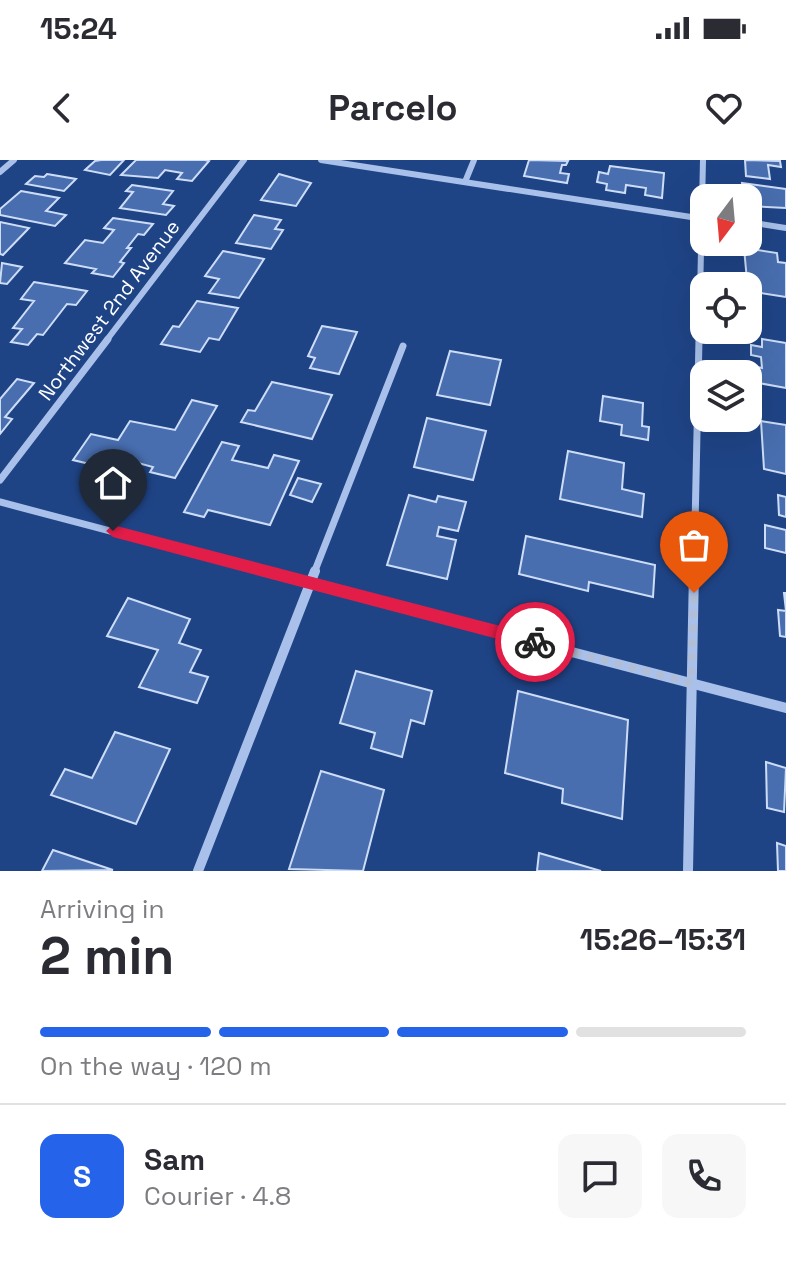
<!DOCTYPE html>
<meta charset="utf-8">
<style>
:root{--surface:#fff;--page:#f7f7f7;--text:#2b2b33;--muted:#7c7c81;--line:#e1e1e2;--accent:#2563eb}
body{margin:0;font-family:"Space Grotesk",sans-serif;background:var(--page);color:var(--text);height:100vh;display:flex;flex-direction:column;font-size:30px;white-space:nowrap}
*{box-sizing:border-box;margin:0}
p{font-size:26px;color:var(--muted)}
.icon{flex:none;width:44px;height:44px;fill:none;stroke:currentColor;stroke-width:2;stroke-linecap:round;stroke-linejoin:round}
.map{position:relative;height:711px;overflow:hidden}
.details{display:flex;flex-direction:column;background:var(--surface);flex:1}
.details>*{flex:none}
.needle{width:52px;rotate:196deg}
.fabs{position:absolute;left:690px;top:24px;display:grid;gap:16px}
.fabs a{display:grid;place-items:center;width:72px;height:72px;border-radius:16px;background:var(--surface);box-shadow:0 8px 32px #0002;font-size:40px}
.pin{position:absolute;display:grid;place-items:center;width:68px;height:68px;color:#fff;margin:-82px -34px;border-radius:50% 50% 50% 0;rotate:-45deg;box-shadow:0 0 8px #0007}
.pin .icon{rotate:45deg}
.courier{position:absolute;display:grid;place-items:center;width:80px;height:80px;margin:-40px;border:6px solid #e11d48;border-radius:50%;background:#fff;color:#222;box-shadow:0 2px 10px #0007}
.headline em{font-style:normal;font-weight:600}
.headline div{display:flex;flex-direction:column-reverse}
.headline{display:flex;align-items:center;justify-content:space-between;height:136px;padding:0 40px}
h1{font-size:52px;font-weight:600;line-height:60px}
.bar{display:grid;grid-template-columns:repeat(4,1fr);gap:12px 8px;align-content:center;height:96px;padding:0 40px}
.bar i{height:10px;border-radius:6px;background:var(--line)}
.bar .on{background:var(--accent)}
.bar p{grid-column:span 4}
.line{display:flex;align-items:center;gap:20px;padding:0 40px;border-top:2px solid var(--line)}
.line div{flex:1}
.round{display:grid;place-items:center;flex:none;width:84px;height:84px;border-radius:16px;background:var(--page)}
.status{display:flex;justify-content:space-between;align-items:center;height:56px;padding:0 40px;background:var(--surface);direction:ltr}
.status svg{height:22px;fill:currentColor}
header{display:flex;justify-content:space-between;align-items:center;height:104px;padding:0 40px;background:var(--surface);font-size:36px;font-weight:600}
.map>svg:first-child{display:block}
.building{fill:#486eaf;stroke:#cdddf7;stroke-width:2}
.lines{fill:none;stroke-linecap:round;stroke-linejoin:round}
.minor-far2{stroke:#a9c1ea;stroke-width:6}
.minor-far1{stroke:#a9c1ea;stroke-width:7}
.minor{stroke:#a9c1ea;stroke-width:10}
.route{fill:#e11d48}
.done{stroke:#b1bed5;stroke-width:8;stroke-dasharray:0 14.4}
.labels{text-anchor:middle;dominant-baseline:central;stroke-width:6;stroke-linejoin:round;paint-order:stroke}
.far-street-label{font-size:20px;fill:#fff;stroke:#1f4486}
</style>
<div class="status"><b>15:24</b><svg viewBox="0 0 49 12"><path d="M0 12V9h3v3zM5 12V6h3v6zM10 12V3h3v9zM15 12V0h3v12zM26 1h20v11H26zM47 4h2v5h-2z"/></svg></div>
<header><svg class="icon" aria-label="back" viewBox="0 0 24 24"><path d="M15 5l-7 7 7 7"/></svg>Parcelo<svg class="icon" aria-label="heart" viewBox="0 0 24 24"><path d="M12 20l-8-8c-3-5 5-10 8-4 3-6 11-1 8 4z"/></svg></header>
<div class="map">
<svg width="786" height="711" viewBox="0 0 786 711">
<rect width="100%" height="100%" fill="#1f4486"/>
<!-- building -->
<g class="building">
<polygon points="101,0 124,0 110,15 85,10 95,1"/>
<polygon points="136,0 205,0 209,1 192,21 177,19 182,13 165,10 158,18 121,15"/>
<polygon points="529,0 568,1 566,5 562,5 560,13 569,14 567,23 524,16"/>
<polygon points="745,0 780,1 781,7 768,5 770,19 746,16"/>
<polygon points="610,6 664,13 662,38 645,35 646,28 626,25 625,33 606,30 607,24 597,22 599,12 608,14"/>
<polygon points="47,14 76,19 64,31 26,24 35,16 44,17"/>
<polygon points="279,14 311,23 296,46 261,40"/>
<polygon points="742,23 786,29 786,48 748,46 748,38 743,38"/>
<polygon points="132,25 173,31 163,44 174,46 166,55 120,48 133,32 126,31"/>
<polygon points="21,31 59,38 46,51 66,55 55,66 0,55 0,49"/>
<polygon points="254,55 281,60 275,69 283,70 271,89 236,83"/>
<polygon points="113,58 153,64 144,75 138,74 127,88 131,88 120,102 124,103 113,117 92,113 96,109 65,103 85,80 103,83 114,70 104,68"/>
<polygon points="0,62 29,68 3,95 0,94"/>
<polygon points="744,88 777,93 778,102 786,103 786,137 748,131"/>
<polygon points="223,91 264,99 239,138 209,133 219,119 205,116"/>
<polygon points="2,103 22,107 7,124 0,123"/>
<polygon points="34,122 87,131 76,145 67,144 43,175 37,174 28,185 11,182 22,169 13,168 34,141 21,139"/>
<polygon points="197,141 238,148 219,180 209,178 200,192 161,184 173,166 179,167"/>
<polygon points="322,166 357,172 339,214 310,208 315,198 308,196"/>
<polygon points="762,179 786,183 786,228 753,222 752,206 762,208 761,197 751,195 751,185 762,187"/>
<polygon points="450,191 501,200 490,245 437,235"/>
<polygon points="17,219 34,223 5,257 12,259 0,274 0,239"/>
<polygon points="272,222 332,235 312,279 241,262 248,250 255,251"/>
<polygon points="603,236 643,243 642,266 649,267 648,280 621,275 622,265 600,261"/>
<polygon points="192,240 217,246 175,318 150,312 153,307 138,303 132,314 73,300 91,274 118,280 130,261 175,270"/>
<polygon points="427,258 486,271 473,320 414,307"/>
<polygon points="761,261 786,265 786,314 764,309"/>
<polygon points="222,282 239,286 232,300 268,308 274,295 299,301 270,365 208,350 204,357 184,352"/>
<polygon points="568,291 624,303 622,329 644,334 642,357 560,339"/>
<polygon points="298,318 321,324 312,342 290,335"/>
<polygon points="409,335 436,342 438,336 466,342 458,371 439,367 437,376 456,380 447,419 387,405"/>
<polygon points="778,335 786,337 786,357 779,355"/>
<polygon points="765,365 786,370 786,393 765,388"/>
<polygon points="526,376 655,405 653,437 589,422 588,431 519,414"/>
<polygon points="784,433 786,433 786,477 780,476 778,450 786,451"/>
<polygon points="128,438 190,459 179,483 201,490 190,512 208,517 197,543 139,527 158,490 107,476"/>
<polygon points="356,511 432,531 424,564 411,560 402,597 371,588 375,573 340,563"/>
<polygon points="518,531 628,560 622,659 562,643 563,629 505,613"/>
<polygon points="115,572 170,589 136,664 51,635 65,609 92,618"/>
<polygon points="766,602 786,608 784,652 767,648"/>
<polygon points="321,611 384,630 363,711 289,709"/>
<polygon points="777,683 786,686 786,711 778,711"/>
<polygon points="53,690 113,710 42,711"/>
<polygon points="539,693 601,711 537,711"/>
</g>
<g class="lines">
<!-- minor-far2 -->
<g class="minor-far2">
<polyline points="321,0 704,59"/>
<polyline points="0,12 14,0"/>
<polyline points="465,22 474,0"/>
<polyline points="748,62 786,68"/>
<polyline points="106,181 244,0"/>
<polyline points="699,181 703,0"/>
</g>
<!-- minor-far1 -->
<g class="minor-far1">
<polyline points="0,320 108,179"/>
<polyline points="0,342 270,413"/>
<polyline points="314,413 403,186"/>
<polyline points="694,413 699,179"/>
</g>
<!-- minor -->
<g class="minor">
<polyline points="262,411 786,548"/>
<polyline points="198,711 315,411"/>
<polyline points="688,711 694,411"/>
</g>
</g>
<!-- route -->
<polygon class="route" points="113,365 535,475 542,482 535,489 113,377 106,371"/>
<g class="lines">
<!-- done -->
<polyline class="done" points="535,482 691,523 694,433"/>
</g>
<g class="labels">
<!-- far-street labels -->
<g class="far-street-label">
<text transform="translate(109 150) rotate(-53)">Northwest 2nd Avenue</text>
</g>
</g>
</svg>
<div class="fabs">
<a><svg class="needle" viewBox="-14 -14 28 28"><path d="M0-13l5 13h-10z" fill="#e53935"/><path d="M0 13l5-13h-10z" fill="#7c7c81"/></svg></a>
<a><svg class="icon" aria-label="locate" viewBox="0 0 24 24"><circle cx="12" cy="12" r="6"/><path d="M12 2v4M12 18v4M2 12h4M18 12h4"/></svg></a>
<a><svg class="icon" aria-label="layers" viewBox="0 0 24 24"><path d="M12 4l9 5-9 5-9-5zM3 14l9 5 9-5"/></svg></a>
</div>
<div class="pin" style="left:694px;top:433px;background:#ea580c"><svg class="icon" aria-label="bag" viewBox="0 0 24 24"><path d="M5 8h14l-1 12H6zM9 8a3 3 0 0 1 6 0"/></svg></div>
<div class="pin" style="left:113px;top:371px;background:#1f2937"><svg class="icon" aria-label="home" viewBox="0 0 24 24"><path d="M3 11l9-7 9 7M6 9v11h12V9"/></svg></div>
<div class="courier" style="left:535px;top:482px"><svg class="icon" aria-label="bike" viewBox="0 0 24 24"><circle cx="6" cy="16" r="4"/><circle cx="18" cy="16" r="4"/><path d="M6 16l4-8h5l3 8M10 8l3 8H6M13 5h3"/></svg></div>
</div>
<section class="details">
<div class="headline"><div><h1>2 min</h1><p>Arriving in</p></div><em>15:26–15:31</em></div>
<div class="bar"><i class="on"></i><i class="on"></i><i class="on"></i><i></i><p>On the way · 120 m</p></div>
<div class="line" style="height:144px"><b class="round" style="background:var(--accent);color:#fff">S</b><div><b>Sam</b><p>Courier · 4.8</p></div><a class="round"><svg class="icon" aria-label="chat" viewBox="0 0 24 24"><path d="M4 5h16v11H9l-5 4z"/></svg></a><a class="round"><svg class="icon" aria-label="phone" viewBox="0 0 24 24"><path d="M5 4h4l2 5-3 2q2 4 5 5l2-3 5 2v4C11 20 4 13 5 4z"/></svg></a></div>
</section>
